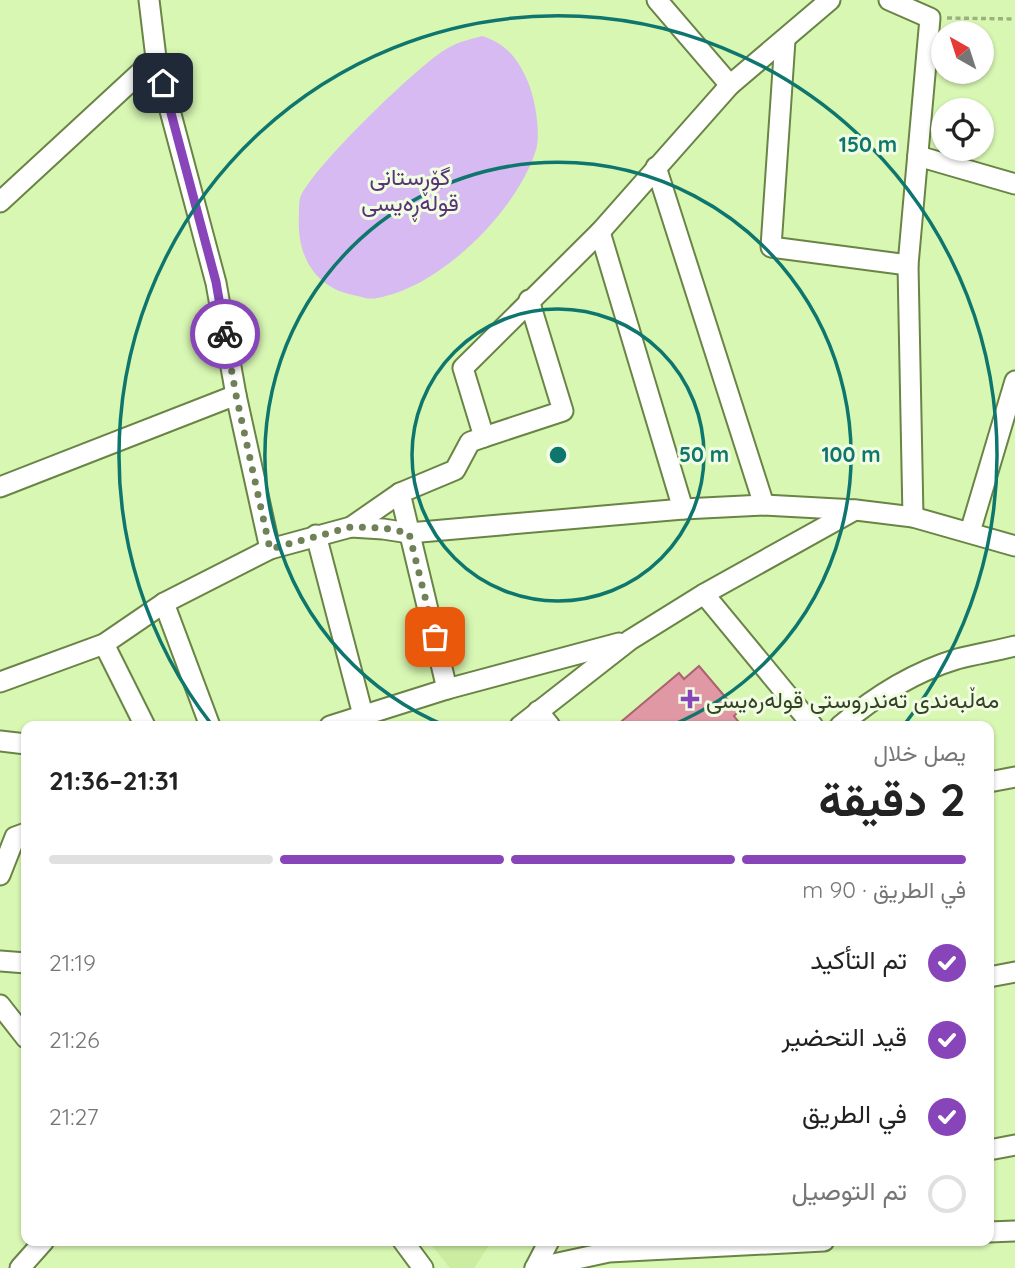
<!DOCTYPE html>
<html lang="ar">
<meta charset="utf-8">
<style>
:root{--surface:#fff;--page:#f2f2f2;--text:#222;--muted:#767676;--line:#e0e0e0;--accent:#8845b9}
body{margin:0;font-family:Quicksand,Vazirmatn,sans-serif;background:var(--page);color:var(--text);direction:rtl;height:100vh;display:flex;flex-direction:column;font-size:26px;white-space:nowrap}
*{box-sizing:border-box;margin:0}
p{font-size:23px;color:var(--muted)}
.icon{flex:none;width:38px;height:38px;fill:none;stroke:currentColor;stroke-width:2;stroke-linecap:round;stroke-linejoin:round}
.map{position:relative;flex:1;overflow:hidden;direction:ltr}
.panel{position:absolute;left:21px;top:721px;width:973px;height:525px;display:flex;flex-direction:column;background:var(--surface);border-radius:14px;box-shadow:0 2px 5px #0004;direction:rtl}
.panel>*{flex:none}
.needle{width:46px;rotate:321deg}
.controls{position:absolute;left:931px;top:21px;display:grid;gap:14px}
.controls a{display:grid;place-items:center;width:63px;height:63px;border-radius:50%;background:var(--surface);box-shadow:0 2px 5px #0004;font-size:35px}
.pin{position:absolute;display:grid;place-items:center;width:60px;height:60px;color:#fff;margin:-30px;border-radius:14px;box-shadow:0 4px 10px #0006}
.courier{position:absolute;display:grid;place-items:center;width:70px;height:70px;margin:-35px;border:5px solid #8845b9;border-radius:50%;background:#fff;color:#222;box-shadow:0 2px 9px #0007}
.summary em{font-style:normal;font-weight:700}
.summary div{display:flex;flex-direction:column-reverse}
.summary{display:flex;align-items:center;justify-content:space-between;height:119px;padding:0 28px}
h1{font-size:46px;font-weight:700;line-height:52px}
.bar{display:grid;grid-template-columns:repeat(4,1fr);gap:10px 7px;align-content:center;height:84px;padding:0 28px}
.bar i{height:9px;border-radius:5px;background:var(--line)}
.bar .current{background:var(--accent)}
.bar p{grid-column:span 4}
ol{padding:0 28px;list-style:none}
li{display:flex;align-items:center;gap:21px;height:77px}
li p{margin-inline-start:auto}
li .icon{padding:7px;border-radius:50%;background:var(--accent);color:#fff;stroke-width:4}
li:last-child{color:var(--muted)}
li i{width:38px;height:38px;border:4px solid var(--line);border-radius:50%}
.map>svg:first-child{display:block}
.built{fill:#cbeda2}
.green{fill:#d6baf1}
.building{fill:#e198a5;stroke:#ab6371;stroke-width:2}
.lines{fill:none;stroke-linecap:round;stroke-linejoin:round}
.minor-casing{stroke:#698445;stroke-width:23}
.path{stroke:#9ab17d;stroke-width:3.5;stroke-dasharray:5 3.5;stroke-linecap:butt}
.minor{stroke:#fff;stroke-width:19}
.done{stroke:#6f8157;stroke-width:7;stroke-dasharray:0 12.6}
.route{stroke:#8845b9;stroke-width:9}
.ring{fill:none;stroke:#0f766e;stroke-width:3.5}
.poi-dot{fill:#8845b9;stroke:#f0fde2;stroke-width:2.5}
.labels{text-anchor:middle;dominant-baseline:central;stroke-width:6;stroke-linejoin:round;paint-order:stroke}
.park-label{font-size:23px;fill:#593278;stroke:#f0fde2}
.poi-label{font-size:23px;fill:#364226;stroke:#f0fde2;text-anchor:start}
.centre{fill:#0f766e;stroke:#f0fde2;stroke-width:3.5}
.ring-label{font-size:21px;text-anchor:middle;font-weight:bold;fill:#0f766e;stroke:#f0fde2;stroke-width:6;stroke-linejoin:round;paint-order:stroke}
</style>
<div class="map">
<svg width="1015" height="1268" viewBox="0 0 1015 1268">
<rect width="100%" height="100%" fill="#d8f7b3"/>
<!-- built -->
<polygon class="built" points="428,1241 492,1241 474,1268 450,1268"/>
<!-- green -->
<path class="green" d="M482 36C507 44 518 59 528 82 535 99 541 132 536 150 518 207 452 274 396 293 385 296 376 300 365 298 356 295 344 294 335 289 306 274 297 245 299 214 299 209 299 202 300 198 310 170 420 63 448 48 458 42 471 39 482 36Z"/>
<!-- building -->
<polygon class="building" points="699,666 738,712 734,716 742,726 616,726 679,673 684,679"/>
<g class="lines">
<defs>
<g id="minor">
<polyline points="149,0 156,58 216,283 236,395 270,549"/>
<polyline points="657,0 730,85"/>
<polyline points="889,0 930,18 908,265 913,517"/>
<polyline points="785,40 771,247 908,265"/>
<polyline points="918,156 1015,184"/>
<polyline points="656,167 764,505"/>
<polyline points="0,202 156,58"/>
<polyline points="600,232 683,509"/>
<polyline points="484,437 563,411 529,300"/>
<polyline points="0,487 236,395"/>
<polyline points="400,493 447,689"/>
<polyline points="351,527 400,493 455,470 470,442 484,437 463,368 600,232 730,85 830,0"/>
<polyline points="970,532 1015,381"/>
<polyline points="316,535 363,715"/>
<polyline points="704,594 813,726"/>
<polyline points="164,603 210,726"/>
<polyline points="104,644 145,726"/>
<polyline points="0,682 104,644 164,603 270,549 351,527 383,529 409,533 683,509 764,505 856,510 913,517 1015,546"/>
<polyline points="538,711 550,726"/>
<polyline points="330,726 447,689 619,643"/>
<polyline points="520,726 630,640 704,594 855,510"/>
<path d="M840 726C874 697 914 672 957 659 976 654 996 651 1015 646"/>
<polyline points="0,741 26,744"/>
<polyline points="989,782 1015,777"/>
<polyline points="0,875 15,837 26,833"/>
<polyline points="0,961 26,963"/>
<polyline points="989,977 1015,972"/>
<polyline points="0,1005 26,1038"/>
<polyline points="989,1150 1015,1145"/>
<polyline points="989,1232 1015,1231"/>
<polyline points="403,1241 423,1268"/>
<polyline points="20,1268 44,1241"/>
<polyline points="535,1268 609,1252 824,1241"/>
<polyline points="535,1268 549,1241"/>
</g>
</defs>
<!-- minor casing -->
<use href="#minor" class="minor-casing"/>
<!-- path -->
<polyline class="path" points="947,18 1015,19"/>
<!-- minor -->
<use href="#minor" class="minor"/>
</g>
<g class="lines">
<!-- done -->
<polyline class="done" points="225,334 236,395 270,549 351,527 383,528 409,533 435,637"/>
<!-- route -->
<polyline class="route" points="163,83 216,282 225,334"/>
</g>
<!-- distance rings -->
<g class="ring">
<circle cx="558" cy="455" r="146"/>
<path d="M446 726A293 293 0 1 1 670 726"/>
<path d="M212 725A439 439 0 1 1 904 725"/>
</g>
<!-- markers -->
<path class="poi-dot" d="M686.5 688.5h7v7h7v7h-7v7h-7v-7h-7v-7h7z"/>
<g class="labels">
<!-- park labels -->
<g class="park-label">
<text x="410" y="176">گۆڕستانی<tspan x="410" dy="26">قولەڕەیسی</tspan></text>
</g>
<!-- poi labels -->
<g class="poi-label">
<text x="706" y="699">مەڵبەندی تەندروستی قولەرەیسی</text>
</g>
</g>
<circle cx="558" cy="455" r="10" class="centre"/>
<g class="ring-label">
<text x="868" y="152">150 m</text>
<text x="704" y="462">50 m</text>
<text x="851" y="462">100 m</text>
</g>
</svg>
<div class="controls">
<a><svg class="needle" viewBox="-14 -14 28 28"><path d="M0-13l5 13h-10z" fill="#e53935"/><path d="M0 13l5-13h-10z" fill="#767676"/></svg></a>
<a><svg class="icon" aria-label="locate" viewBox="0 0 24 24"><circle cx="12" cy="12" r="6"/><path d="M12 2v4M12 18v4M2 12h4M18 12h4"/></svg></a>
</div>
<div class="pin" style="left:435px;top:637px;background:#ea580c"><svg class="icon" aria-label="bag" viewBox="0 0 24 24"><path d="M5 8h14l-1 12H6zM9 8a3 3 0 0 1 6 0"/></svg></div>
<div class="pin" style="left:163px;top:83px;background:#1f2937"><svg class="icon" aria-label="home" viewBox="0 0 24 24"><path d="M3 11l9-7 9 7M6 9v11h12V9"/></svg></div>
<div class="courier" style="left:225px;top:334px"><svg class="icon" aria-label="bike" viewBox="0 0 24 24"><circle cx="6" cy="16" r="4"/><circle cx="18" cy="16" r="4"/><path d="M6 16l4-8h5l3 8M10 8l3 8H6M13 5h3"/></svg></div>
<section class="panel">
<div class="summary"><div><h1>2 دقيقة</h1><p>يصل خلال</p></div><em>21:31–21:36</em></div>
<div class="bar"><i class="current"></i><i class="current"></i><i class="current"></i><i></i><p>في الطريق · 90 m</p></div>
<ol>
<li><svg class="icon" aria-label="check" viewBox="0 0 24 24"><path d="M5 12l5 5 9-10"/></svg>تم التأكيد<p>21:19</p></li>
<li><svg class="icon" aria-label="check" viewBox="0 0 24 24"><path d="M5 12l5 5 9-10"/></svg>قيد التحضير<p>21:26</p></li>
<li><svg class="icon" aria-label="check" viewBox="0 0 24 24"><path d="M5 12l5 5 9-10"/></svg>في الطريق<p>21:27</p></li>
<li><i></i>تم التوصيل</li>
</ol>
</section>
</div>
